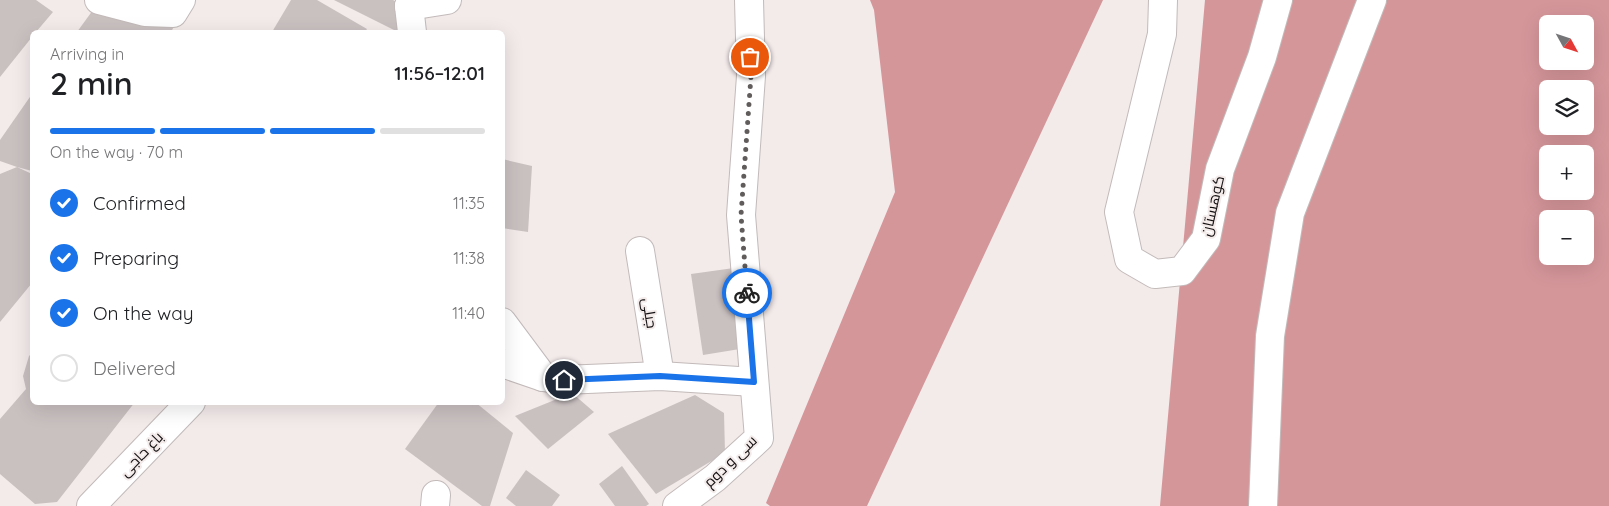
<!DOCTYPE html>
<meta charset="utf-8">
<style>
:root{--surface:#fff;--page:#f6f6f6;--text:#202124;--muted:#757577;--line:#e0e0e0;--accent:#1a73e8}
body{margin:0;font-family:Quicksand,Cairo,sans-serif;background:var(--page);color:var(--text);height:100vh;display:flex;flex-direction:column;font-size:19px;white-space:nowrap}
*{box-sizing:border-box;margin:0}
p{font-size:16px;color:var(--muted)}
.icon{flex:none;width:28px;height:28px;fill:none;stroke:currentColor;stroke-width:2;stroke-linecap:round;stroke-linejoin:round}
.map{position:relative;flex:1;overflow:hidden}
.sheet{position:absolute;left:30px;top:30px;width:475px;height:375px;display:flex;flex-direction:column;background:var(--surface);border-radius:8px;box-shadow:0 5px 20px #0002}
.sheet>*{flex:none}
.needle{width:32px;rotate:130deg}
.buttons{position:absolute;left:1539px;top:15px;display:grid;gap:10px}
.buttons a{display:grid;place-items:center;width:55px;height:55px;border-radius:8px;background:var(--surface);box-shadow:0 5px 20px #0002;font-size:25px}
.pin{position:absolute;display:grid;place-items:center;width:42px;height:42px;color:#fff;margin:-21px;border:2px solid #fff;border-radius:50%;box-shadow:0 1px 5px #0007}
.courier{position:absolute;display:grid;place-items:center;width:50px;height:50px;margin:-25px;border:4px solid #1a73e8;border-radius:50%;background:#fff;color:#222;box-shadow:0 1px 6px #0007}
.head em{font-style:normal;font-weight:600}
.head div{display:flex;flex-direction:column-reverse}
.head{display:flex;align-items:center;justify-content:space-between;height:85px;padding:0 20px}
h1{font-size:32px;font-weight:600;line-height:38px}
.bar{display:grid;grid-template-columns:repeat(4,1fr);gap:8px 5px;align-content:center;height:60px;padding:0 20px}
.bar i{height:6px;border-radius:4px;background:var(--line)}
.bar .on{background:var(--accent)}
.bar p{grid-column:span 4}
ol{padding:0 20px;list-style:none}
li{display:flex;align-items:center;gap:15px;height:55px}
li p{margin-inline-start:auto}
li .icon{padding:5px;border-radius:50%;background:var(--accent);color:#fff;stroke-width:4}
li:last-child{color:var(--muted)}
li i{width:28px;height:28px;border:2px solid var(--line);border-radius:50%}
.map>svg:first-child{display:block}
.forest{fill:#d5969a;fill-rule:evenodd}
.building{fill:#c9c0c0}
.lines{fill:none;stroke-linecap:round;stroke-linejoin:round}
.minor-casing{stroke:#c3baba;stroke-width:30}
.minor{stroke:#fff;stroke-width:28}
.done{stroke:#615c5c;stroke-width:5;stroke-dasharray:0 9}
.route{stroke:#1a73e8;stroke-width:6}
.labels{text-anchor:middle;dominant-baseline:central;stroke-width:4;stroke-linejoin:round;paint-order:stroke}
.street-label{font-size:15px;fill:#120f10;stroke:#f3eaea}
</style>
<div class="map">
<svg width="1609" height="506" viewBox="0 0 1609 506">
<rect width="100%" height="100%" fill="#f3eaea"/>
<!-- forest -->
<g class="forest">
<polygon points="870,0 1103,0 867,506 770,506 766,503 895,192 874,10"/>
<path d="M1205 0H1609V506H1160ZM1548 24H1585V61H1548ZM1548 89H1585V126H1548ZM1548 154H1585V191H1548ZM1548 219H1585V256H1548Z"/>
</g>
<!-- building -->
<g class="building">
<polygon points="0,0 36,0 53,12 36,32 32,32 32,37 0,77"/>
<polygon points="291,0 317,0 367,29 365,32 272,32"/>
<polygon points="334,0 393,0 407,8 398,32"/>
<polygon points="93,10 177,21 171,32 77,32"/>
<polygon points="32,94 32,171 17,167 32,174 32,283 0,322 0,174 17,167 0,161 0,140"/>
<polygon points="502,159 532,166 528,232 502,228"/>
<polygon points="734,268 746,348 703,355 691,274"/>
<polygon points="32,353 32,402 135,402 57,502 35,504 0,474 0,419 26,389 23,376 29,356"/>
<polygon points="572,393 594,412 548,449 515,416"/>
<polygon points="695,395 724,413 725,453 656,494 608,434"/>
<polygon points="439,402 475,402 513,433 490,506 482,506 405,449"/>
<polygon points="622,466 649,504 646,506 615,506 599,484"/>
<polygon points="526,470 560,495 552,506 516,506 506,498"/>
</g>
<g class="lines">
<defs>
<g id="minor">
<polyline points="99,0 145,12 173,13 181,0"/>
<polyline points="1163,0 1162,34 1119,212 1129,259 1155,274 1182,271 1206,239 1220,169 1262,57 1278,0"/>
<polyline points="409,6 447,0"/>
<polyline points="409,6 412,32"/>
<polyline points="640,251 660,376"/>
<polyline points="502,322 543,377 563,380 660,376 754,382"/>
<polyline points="502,363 543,377"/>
<polyline points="91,506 191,402"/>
<polyline points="435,506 436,495"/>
<polyline points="677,506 715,478 759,438 741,215 751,76 749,0"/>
<polyline points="1263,506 1270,336 1290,213 1372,0"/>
</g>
</defs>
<!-- minor casing -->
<use href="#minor" class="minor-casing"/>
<!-- minor -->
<use href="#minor" class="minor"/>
</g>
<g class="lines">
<!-- done -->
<polyline class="done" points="747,293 741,215 751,76 750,57"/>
<!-- route -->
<polyline class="route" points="564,380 660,376 754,382 747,293"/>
</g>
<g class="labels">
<!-- street labels -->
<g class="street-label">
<text transform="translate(1212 206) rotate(-77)">کوهستان</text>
<text transform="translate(650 313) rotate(81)">جبلی</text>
<text transform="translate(141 454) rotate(-46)">باغ حاجی</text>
<text transform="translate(730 461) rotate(-44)">سی و دوم</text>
</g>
</g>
</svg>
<div class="buttons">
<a><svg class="needle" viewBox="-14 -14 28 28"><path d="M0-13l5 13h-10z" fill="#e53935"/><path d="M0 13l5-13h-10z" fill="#757577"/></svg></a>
<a><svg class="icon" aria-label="layers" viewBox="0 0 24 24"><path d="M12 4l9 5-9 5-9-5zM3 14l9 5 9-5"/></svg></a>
<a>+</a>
<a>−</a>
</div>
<div class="pin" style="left:750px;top:57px;background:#ea580c"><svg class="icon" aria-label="bag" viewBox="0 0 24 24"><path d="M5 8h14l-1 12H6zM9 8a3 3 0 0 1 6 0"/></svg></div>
<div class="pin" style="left:564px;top:380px;background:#1f2937"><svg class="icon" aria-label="home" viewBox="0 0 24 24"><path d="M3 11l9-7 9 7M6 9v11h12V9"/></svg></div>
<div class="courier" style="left:747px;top:293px"><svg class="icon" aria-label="bike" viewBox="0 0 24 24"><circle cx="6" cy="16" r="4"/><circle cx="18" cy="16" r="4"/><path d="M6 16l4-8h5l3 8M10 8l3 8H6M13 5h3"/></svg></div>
<section class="sheet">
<div class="head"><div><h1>2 min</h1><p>Arriving in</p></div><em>11:56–12:01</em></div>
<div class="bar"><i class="on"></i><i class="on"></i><i class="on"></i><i></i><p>On the way · 70 m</p></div>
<ol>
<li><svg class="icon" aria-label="check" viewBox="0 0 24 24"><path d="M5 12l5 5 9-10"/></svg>Confirmed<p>11:35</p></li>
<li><svg class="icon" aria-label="check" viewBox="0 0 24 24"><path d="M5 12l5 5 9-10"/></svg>Preparing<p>11:38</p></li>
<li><svg class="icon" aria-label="check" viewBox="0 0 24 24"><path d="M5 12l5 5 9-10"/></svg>On the way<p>11:40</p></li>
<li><i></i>Delivered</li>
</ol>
</section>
</div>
